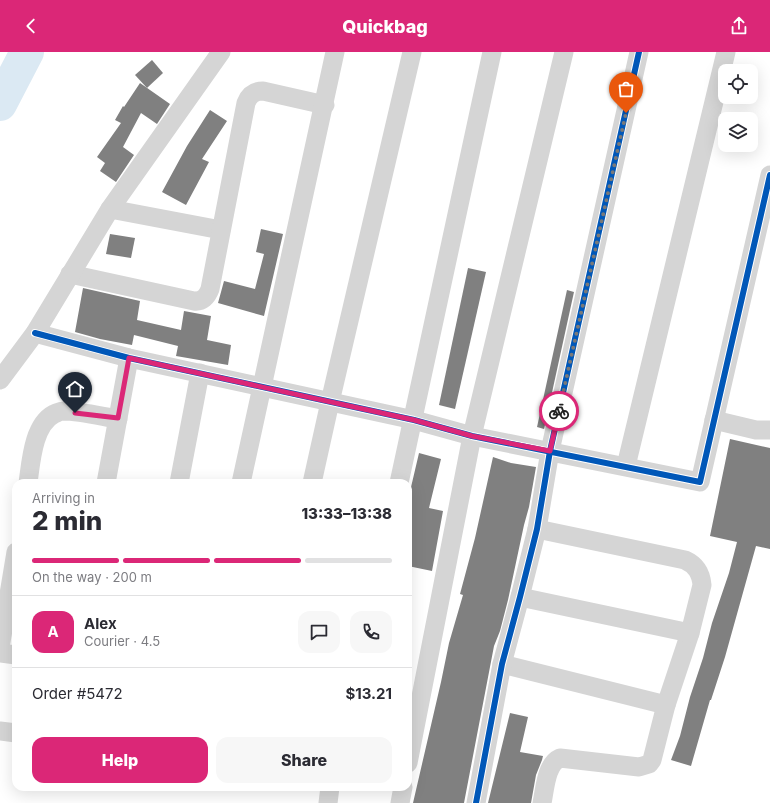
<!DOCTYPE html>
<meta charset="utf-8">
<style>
:root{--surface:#fff;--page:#f7f7f7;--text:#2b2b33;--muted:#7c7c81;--line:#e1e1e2;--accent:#db2777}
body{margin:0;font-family:Inter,sans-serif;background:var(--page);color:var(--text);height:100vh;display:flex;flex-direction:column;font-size:15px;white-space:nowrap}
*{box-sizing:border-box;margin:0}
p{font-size:13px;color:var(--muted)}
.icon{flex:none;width:22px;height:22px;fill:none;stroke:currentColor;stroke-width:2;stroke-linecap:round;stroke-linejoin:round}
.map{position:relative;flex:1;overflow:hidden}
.panel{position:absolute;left:12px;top:427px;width:400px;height:312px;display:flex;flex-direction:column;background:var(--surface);border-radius:12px;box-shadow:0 4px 16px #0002}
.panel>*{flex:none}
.tools{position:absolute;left:718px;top:12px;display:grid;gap:8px}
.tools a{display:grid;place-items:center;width:40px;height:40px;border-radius:8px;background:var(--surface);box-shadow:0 4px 16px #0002;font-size:20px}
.pin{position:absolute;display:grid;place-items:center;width:34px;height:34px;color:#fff;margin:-41px -17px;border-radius:50% 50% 50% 0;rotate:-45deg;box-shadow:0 0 4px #0007}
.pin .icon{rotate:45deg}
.courier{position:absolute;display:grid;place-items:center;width:40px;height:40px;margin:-20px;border:3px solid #db2777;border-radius:50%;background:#fff;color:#222;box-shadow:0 1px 5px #0007}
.summary em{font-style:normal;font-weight:800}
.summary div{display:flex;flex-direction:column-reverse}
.summary{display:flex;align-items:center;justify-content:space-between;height:68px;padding:0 20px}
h1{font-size:26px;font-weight:800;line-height:30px}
.bar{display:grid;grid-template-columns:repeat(4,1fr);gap:6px 4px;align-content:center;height:48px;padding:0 20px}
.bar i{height:5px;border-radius:3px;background:var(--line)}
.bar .selected{background:var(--accent)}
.bar p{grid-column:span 4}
.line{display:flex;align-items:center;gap:10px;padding:0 20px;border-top:1px solid var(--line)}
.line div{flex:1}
.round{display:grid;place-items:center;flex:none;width:42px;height:42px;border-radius:12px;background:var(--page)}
.primary-button{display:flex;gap:8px;margin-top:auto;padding:8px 20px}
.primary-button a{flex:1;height:46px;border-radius:12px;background:var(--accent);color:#fff;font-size:16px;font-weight:800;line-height:46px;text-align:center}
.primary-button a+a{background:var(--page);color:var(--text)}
header{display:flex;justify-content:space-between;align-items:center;height:52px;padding:0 20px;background:var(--accent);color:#fff;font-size:18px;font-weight:800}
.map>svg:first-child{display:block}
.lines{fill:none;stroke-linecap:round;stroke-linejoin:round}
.river{stroke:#dbe9f3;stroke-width:34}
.building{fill:#808080}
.minor{stroke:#d5d5d5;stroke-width:19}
.cycleway-casing{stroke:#fff;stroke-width:8}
.cycleway{stroke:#0057b8;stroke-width:6}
.done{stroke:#797979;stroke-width:4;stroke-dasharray:0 7.2}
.route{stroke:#db2777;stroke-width:5}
</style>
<header><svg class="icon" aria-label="back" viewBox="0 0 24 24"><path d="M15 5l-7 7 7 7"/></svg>Quickbag<svg class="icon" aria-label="share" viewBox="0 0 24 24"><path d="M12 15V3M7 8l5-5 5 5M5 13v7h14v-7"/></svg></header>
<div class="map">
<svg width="770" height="751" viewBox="0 0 770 751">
<rect width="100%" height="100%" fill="#fff"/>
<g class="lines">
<!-- river -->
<polyline class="river" points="0,52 27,0"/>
</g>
<!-- building -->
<g class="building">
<polygon points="152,8 163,21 147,36 135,23"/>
<polygon points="140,31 170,52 157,72 141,61 123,95 134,103 116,130 100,119 105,111 97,105 121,71 115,68 123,54 124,55"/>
<polygon points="210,58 227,69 202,107 209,110 186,153 162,140 187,94"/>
<polygon points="261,177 283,182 264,264 218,251 224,229 255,237 264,202 256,200"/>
<polygon points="110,182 135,186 131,206 106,202"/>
<polygon points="468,216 486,220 455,357 439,353"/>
<polygon points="83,236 140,249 137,268 181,278 184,259 211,264 207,288 231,293 228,313 176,304 178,294 134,283 132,293 100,287 75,280"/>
<polygon points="567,238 574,240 544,377 537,375"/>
<polygon points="730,387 770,396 770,497 756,494 725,605 711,648 710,648 691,714 671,708 680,684 690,645 703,606 712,571 729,521 737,490 710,484"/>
<polygon points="419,401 441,407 429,456 443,459 432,519 408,514 408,448"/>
<polygon points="493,405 511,411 536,415 529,455 524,473 508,548 500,579 494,594 464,751 413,751 441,630 449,591 463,543 460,542 475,486"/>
<polygon points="510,661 528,665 520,700 543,704 542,708 536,723 531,751 488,751"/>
</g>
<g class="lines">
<!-- minor -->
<g class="minor">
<polyline points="110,157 221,178"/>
<path d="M70 222 194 249C202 250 207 245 210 237L246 51C249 43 254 39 263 39L325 53"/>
<polyline points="35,281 129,306 414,368 472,384 700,430 770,123"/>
<polyline points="0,328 35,281 110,157 221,0"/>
<polyline points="714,368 756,378 770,378"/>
<polyline points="626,414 726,0"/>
<path d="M28 431C31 410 33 373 54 362 57 361 60 359 63 359 80 359 100 364 118 367"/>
<polyline points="106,431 129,306"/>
<polyline points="179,431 200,321"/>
<polyline points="241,431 335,0"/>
<polyline points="312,431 330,350 412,0"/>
<polyline points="399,431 492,0"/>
<path d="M537 477 685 508C696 513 701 521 702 533L690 581 666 653 652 708 649 712 639 715 560 706C546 712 545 737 542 751"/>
<polyline points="520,545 690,581"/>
<polyline points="0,596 16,500"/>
<polyline points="0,601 16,603"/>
<polyline points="502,612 666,653"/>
<polyline points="0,679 16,681"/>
<polyline points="408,711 472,384 564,0"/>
<polyline points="328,751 330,735"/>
<polyline points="400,751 403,735"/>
<polyline points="476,751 502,612 520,545 537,477 550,399 639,0"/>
</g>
<defs>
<g id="cycleway">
<polyline points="35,281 129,306 414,368 472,384 700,430 770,123"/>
<polyline points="476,751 502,612 520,545 537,477 550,399 639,0"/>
</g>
</defs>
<!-- cycleway casing -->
<use href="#cycleway" class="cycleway-casing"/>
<!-- cycleway -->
<use href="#cycleway" class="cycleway"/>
</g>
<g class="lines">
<!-- done -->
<polyline class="done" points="559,359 626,61"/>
<!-- route -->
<polyline class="route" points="75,361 118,366 129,306 414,368 472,384 550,399 559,359"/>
</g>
</svg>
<div class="tools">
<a><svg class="icon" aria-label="locate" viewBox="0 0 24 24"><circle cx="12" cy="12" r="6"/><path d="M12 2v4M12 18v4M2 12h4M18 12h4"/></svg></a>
<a><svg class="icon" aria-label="layers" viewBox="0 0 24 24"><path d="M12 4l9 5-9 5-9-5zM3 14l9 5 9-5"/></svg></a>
</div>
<div class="pin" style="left:626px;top:61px;background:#ea580c"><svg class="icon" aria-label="bag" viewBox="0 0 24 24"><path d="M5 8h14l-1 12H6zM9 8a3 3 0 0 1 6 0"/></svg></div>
<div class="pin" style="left:75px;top:361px;background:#1f2937"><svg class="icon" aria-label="home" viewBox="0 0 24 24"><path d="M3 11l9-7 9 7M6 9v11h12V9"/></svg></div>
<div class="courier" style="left:559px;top:359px"><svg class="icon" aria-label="bike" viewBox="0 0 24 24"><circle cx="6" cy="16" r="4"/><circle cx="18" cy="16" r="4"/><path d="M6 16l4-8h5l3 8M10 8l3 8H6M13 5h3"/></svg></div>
<section class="panel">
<div class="summary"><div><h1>2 min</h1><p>Arriving in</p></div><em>13:33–13:38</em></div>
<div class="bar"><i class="selected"></i><i class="selected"></i><i class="selected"></i><i></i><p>On the way · 200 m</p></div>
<div class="line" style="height:72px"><b class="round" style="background:var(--accent);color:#fff">A</b><div><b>Alex</b><p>Courier · 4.5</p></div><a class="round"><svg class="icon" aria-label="chat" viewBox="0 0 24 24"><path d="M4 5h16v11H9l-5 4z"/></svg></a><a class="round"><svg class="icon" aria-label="phone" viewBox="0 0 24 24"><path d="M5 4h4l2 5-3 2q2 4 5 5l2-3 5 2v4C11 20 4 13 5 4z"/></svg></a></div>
<div class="line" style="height:52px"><div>Order #5472</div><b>$13.21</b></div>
<div class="primary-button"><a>Help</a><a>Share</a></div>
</section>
</div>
